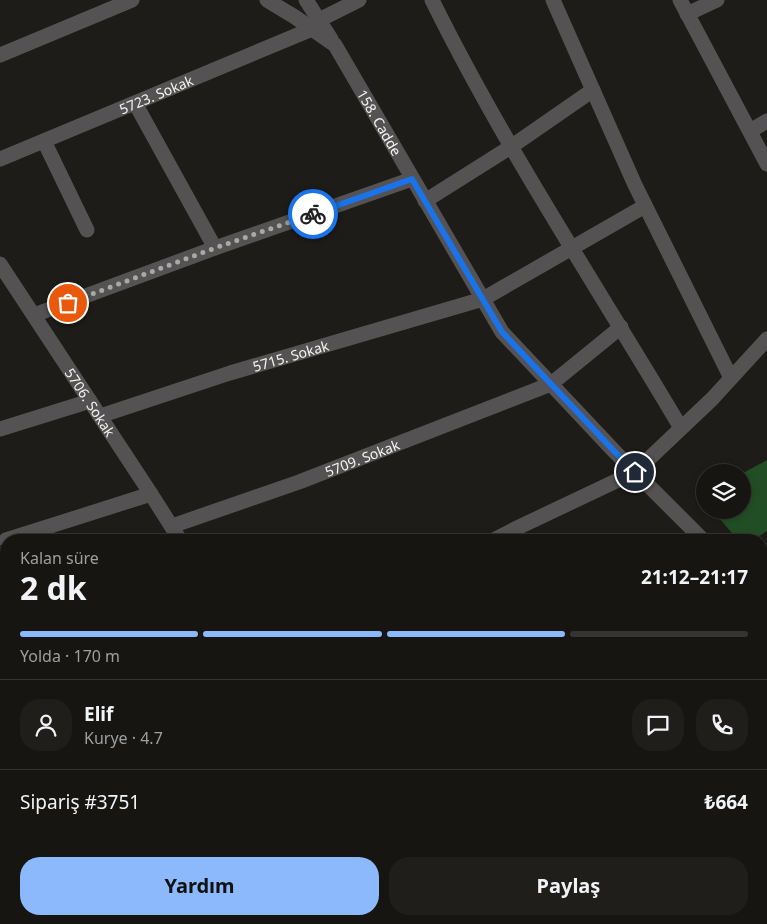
<!DOCTYPE html>
<html lang="tr">
<meta charset="utf-8">
<style>
:root{--surface:#161512;--page:#1f1e1b;--text:#f1f3f6;--muted:#9e9f9f;--line:#353432;--accent:#8cb9fc}
body{margin:0;font-family:"Noto Sans",sans-serif;background:var(--page);color:var(--text);height:100vh;display:flex;flex-direction:column;font-size:19px;white-space:nowrap}
*{box-sizing:border-box;margin:0}
p{font-size:16px;color:var(--muted)}
.icon{flex:none;width:28px;height:28px;fill:none;stroke:currentColor;stroke-width:2;stroke-linecap:round;stroke-linejoin:round}
.map{position:relative;flex:1;overflow:hidden}
.side{position:absolute;left:0px;top:534px;width:768px;height:391px;display:flex;flex-direction:column;background:var(--surface);border-radius:20px 20px 0 0;box-shadow:0 2px 8px #0003,0 0 0 1px var(--line)}
.side>*{flex:none}
.tools{position:absolute;left:696px;top:464px;display:grid;gap:10px}
.tools a{display:grid;place-items:center;width:55px;height:55px;border-radius:50%;background:var(--surface);box-shadow:0 2px 8px #0003,0 0 0 1px var(--line);font-size:25px}
.pin{position:absolute;display:grid;place-items:center;width:42px;height:42px;color:#fff;margin:-21px;border:2px solid #fff;border-radius:50%;box-shadow:0 1px 5px #0007}
.courier{position:absolute;display:grid;place-items:center;width:50px;height:50px;margin:-25px;border:4px solid #1a73e8;border-radius:50%;background:#fff;color:#222;box-shadow:0 1px 6px #0007}
.overview em{font-style:normal;font-weight:700}
.overview div{display:flex;flex-direction:column-reverse}
.overview{display:flex;align-items:center;justify-content:space-between;height:85px;padding:0 20px}
h1{font-size:32px;font-weight:700;line-height:38px}
.bar{display:grid;grid-template-columns:repeat(4,1fr);gap:8px 5px;align-content:center;height:60px;padding:0 20px}
.bar i{height:6px;border-radius:4px;background:var(--line)}
.bar .selected{background:var(--accent)}
.bar p{grid-column:span 4}
.line{display:flex;align-items:center;gap:12px;padding:0 20px;border-top:1px solid var(--line)}
.line div{flex:1}
.round{display:grid;place-items:center;flex:none;width:52px;height:52px;border-radius:20px;background:var(--page)}
.primary-button{display:flex;gap:10px;margin-top:auto;padding:10px 20px}
.primary-button a{flex:1;height:58px;border-radius:20px;background:var(--accent);color:#111;font-size:20px;font-weight:700;line-height:58px;text-align:center}
.primary-button a+a{background:var(--page);color:var(--text)}
.map>svg:first-child{display:block}
.green{fill:#224e25}
.lines{fill:none;stroke-linecap:round;stroke-linejoin:round}
.canal{stroke:#007096;stroke-width:19}
.minor{stroke:#545253;stroke-width:15}
.tertiary{stroke:#545253;stroke-width:15}
.done{stroke:#aaa8a5;stroke-width:5;stroke-dasharray:0 9}
.route{stroke:#1a73e8;stroke-width:6}
.labels{text-anchor:middle;dominant-baseline:central;stroke-width:5;stroke-linejoin:round;paint-order:stroke}
.street-label{font-size:14px;fill:#f5f4f1;stroke:#1e1c18}
</style>
<div class="map">
<svg width="767" height="924" viewBox="0 0 767 924">
<rect width="100%" height="100%" fill="#1e1c18"/>
<!-- green -->
<polygon class="green" points="767,460 767,531 753,540 738,540 712,510 742,510 743,473"/>
<g class="lines">
<!-- canal -->
<g class="canal">
<polyline points="761,589 767,586"/>
<polyline points="87,924 99,919"/>
</g>
<!-- minor -->
<g class="minor">
<path id="s1" d="M267 0 295 17 335 45 502 332 615 452 703 540"/>
<polyline points="306,0 331,39"/>
<path d="M432 0C505 148 597 286 681 428"/>
<polyline points="553,0 635,185 731,378"/>
<polyline points="680,0 767,164"/>
<polyline points="687,14 717,0"/>
<polyline points="319,20 359,0"/>
<polyline points="0,55 132,0"/>
<polyline points="135,103 215,248"/>
<polyline points="750,131 767,121"/>
<polyline points="44,141 87,230"/>
<path id="s2" d="M0 159 312 29"/>
<polyline points="425,201 512,146 593,90"/>
<path id="s3" d="M0 264 151 494 180 540"/>
<polyline points="34,315 215,248 412,179"/>
<path id="s4" d="M100 416 230 373 483 299 645 206"/>
<polyline points="0,429 90,401"/>
<path id="s5" d="M172 526 299 482 551 384 621 327"/>
<polyline points="6,540 151,494"/>
<polyline points="494,540 517,528 635,472 712,399 767,339"/>
<polyline points="761,673 767,689"/>
<polyline points="0,707 6,717"/>
<polyline points="0,804 6,805"/>
<polyline points="189,919 191,924"/>
<polyline points="262,919 264,924"/>
<polyline points="330,919 332,924"/>
<polyline points="433,919 435,924"/>
<polyline points="529,919 530,924"/>
<polyline points="647,919 649,924"/>
<polyline points="734,924 750,919"/>
</g>
<!-- tertiary -->
<g class="tertiary">
<polyline points="761,559 767,555"/>
<polyline points="761,619 767,616"/>
<polyline points="16,924 29,919"/>
<polyline points="142,924 153,919"/>
</g>
</g>
<g class="lines">
<!-- done -->
<polyline class="done" points="68,303 215,248 313,214"/>
<!-- route -->
<polyline class="route" points="313,214 412,179 502,332 615,452 635,472"/>
</g>
<g class="labels">
<!-- street labels -->
<g class="street-label">
<text stroke="none"><textPath href="#s2" startOffset="169">5723. Sokak</textPath></text>
<text stroke="none"><textPath href="#s1" startOffset="171">158. Cadde</textPath></text>
<text stroke="none"><textPath href="#s4" startOffset="200">5715. Sokak</textPath></text>
<text stroke="none"><textPath href="#s3" startOffset="165">5706. Sokak</textPath></text>
<text stroke="none"><textPath href="#s5" startOffset="202">5709. Sokak</textPath></text>
</g>
</g>
</svg>
<div class="tools">
<a><svg class="icon" aria-label="layers" viewBox="0 0 24 24"><path d="M12 4l9 5-9 5-9-5zM3 14l9 5 9-5"/></svg></a>
</div>
<div class="pin" style="left:68px;top:303px;background:#ea580c"><svg class="icon" aria-label="bag" viewBox="0 0 24 24"><path d="M5 8h14l-1 12H6zM9 8a3 3 0 0 1 6 0"/></svg></div>
<div class="pin" style="left:635px;top:472px;background:#1f2937"><svg class="icon" aria-label="home" viewBox="0 0 24 24"><path d="M3 11l9-7 9 7M6 9v11h12V9"/></svg></div>
<div class="courier" style="left:313px;top:214px"><svg class="icon" aria-label="bike" viewBox="0 0 24 24"><circle cx="6" cy="16" r="4"/><circle cx="18" cy="16" r="4"/><path d="M6 16l4-8h5l3 8M10 8l3 8H6M13 5h3"/></svg></div>
<section class="side">
<div class="overview"><div><h1>2 dk</h1><p>Kalan süre</p></div><em>21:12–21:17</em></div>
<div class="bar"><i class="selected"></i><i class="selected"></i><i class="selected"></i><i></i><p>Yolda · 170 m</p></div>
<div class="line" style="height:90px"><a class="round"><svg class="icon" aria-label="person" viewBox="0 0 24 24"><circle cx="12" cy="8" r="4"/><path d="M4 21q1-7 8-7t8 7"/></svg></a><div><b>Elif</b><p>Kurye · 4.7</p></div><a class="round"><svg class="icon" aria-label="chat" viewBox="0 0 24 24"><path d="M4 5h16v11H9l-5 4z"/></svg></a><a class="round"><svg class="icon" aria-label="phone" viewBox="0 0 24 24"><path d="M5 4h4l2 5-3 2q2 4 5 5l2-3 5 2v4C11 20 4 13 5 4z"/></svg></a></div>
<div class="line" style="height:65px"><div>Sipariş #3751</div><b>₺664</b></div>
<div class="primary-button"><a>Yardım</a><a>Paylaş</a></div>
</section>
</div>
